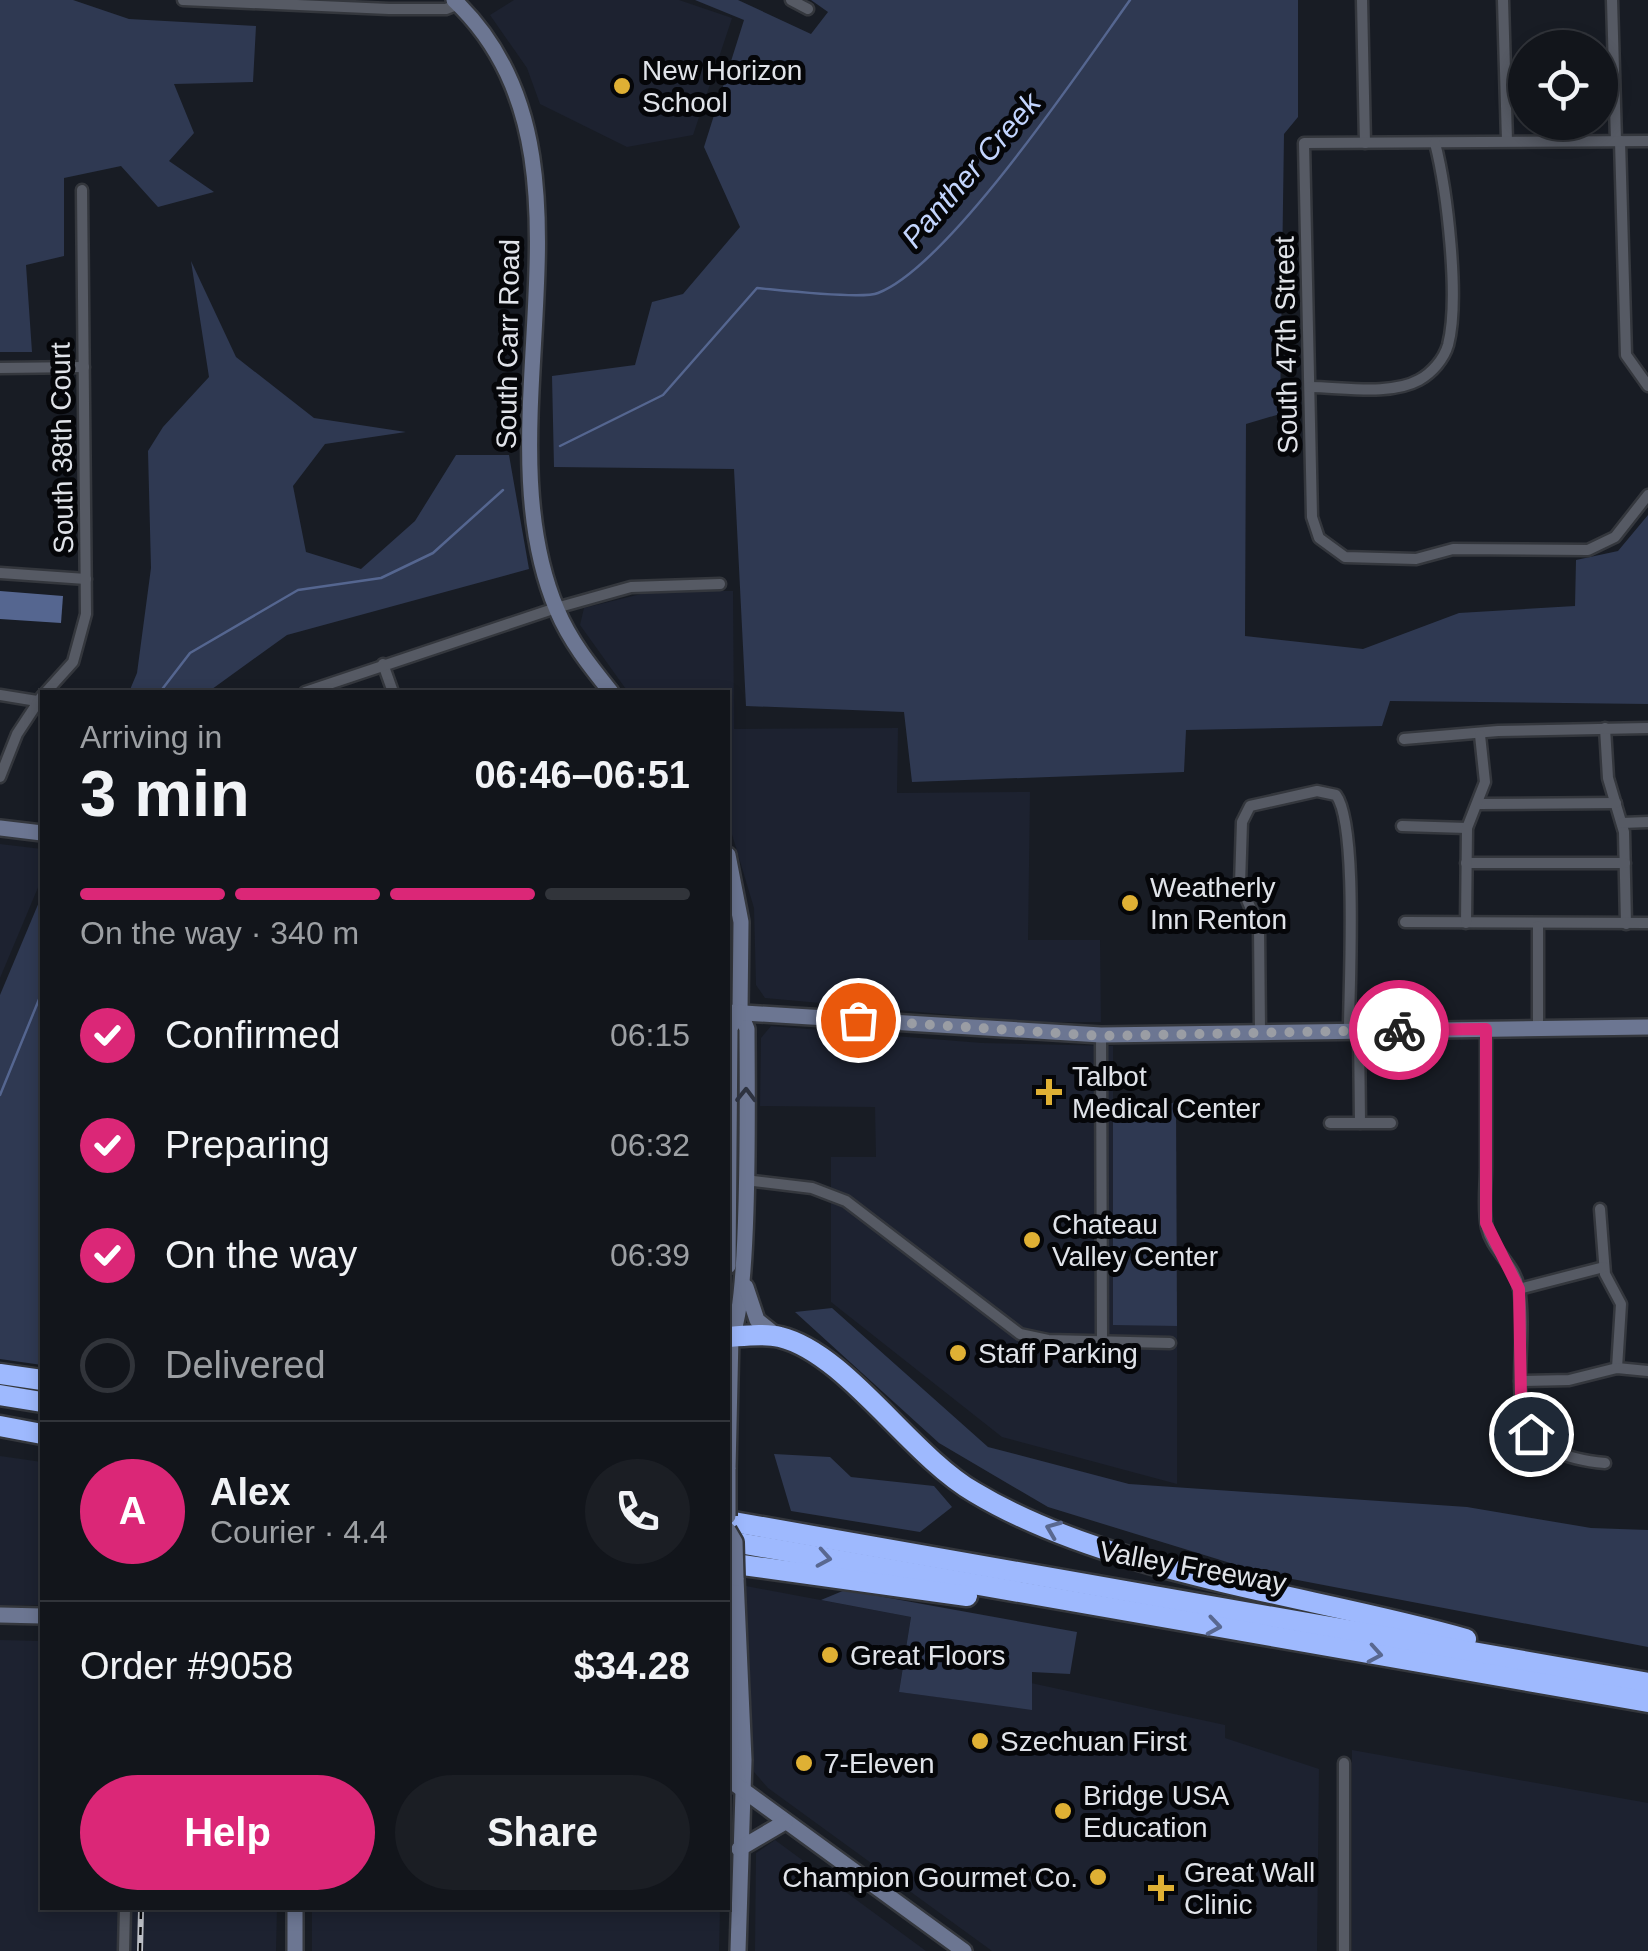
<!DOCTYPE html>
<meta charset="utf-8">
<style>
:root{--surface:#12151b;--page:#1b1e24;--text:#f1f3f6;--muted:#9c9fa3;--line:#31343a;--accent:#db2777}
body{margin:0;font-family:Arial,sans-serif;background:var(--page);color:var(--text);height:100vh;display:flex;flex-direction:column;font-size:38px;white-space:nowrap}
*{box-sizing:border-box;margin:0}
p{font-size:32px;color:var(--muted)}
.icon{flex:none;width:55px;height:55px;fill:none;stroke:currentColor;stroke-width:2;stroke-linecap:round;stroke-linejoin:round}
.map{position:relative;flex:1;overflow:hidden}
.details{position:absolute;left:40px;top:690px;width:690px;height:1220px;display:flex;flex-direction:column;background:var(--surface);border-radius:0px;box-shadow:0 5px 15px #0003,0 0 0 2px var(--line)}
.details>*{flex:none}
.controls{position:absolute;left:1508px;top:30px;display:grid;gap:20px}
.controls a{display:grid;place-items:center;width:110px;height:110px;border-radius:50%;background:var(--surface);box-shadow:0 5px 15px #0003,0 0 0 2px var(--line);font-size:50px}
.pin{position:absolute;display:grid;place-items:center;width:85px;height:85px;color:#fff;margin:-42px;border:5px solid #fff;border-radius:50%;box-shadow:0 2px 10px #0007}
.courier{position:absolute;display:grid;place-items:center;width:100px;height:100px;margin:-50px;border:8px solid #db2777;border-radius:50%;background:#fff;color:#222;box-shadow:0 2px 12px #0007}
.headline em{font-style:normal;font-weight:800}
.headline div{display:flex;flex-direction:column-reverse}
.headline{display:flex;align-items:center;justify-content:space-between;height:170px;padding:0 40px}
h1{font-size:65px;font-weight:800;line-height:75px}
.bar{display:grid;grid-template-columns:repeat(4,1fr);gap:15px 10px;align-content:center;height:120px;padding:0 40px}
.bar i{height:12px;border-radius:8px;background:var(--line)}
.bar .selected{background:var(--accent)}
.bar p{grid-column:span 4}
.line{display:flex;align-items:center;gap:25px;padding:0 40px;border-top:2px solid var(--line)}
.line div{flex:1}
.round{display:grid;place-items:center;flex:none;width:105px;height:105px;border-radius:52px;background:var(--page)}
ol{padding:0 40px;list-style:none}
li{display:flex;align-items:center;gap:30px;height:110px}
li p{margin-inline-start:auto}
li .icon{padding:10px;border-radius:50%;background:var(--accent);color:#fff;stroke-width:4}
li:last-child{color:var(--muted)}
li i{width:55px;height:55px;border:5px solid var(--line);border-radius:50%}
.cta{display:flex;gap:20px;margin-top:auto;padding:20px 40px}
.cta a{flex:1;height:115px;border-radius:60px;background:var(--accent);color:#fff;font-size:40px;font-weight:800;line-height:115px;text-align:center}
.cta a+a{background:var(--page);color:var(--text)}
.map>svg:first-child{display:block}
.built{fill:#1d2230}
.green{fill:#2f3952}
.water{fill:#556690}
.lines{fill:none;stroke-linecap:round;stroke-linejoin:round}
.stream{stroke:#556690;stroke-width:2.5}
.street-casing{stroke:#34373d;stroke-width:15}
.secondary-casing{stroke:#34373d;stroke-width:20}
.highway-casing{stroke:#34373d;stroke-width:25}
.street{stroke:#565a64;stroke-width:10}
.secondary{stroke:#6c7692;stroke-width:15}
.highway{stroke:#9eb9fe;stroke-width:20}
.rail-casing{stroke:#bcbfc6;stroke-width:6}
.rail{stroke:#050609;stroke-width:2.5;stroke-dasharray:8;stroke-linecap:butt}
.secondary-bridge-casing{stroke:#34373d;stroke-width:20;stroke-linecap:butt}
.secondary-bridge{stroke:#6c7692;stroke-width:15}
.oneway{stroke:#2e3340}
.oneway2{stroke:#596890}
.done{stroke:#9a9da4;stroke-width:10;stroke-dasharray:0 18}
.route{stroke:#db2777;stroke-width:12}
.poi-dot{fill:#dfb034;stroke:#050609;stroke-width:4}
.labels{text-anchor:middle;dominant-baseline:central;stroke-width:10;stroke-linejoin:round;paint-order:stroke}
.poi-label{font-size:28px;fill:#e0e3e9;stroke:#050609;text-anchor:start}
.street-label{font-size:28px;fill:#e0e3e9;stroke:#050609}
.water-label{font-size:30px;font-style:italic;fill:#c3d5fe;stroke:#050609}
</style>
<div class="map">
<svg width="1648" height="1951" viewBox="0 0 1648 1951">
<rect width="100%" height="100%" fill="#181c24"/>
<!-- built -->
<g class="built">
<polygon points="514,0 679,0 732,18 693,135 627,147 540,104 527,68 490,15"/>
<polygon points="653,591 733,591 734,729 898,728 897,793 1030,792 1028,940 1100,940 1101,1022 1029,1022 765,998 756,985 754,908 728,821 728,692 628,692 580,625 584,608"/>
<polygon points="0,844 42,849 42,878 0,978"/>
<polygon points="771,1026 982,1043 1113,1046 1113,1324 1177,1326 1177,1484 1002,1437 831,1302 831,1157 876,1157 875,1107 760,1106 761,1038"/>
<polygon points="0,1456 42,1462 42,1605 0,1605"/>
<polygon points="746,1586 911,1617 899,1692 1032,1709 1031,1683 1225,1725 1225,1738 1319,1769 1317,1951 992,1951 768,1788 754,1772"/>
<polygon points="0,1640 42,1641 42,1908 277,1908 276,1951 0,1951"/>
<polygon points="1352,1750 1648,1803 1648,1951 1352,1951"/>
<polygon points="775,1840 926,1951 755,1951 756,1853"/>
<polygon points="312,1908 720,1908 719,1951 312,1951"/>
</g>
<!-- green -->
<g class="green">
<polygon points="0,0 73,0 129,19 256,26 253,82 174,84 194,133 169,161 214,192 158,207 121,166 64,178 64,256 26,265 32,352 0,352"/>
<polygon points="695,0 738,0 811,34 828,12 811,0 1298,0 1298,117 1284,134 1280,414 1246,424 1245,636 1363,649 1459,613 1575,606 1576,560 1618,551 1648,515 1648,704 1390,701 1382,726 1186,730 1184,772 912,782 904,712 746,706 734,469 554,467 552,376 635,365 652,302 683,294 740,227 704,147 744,20"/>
<polygon points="191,261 236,357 314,418 406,432 325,444 293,486 306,552 361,569 415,521 456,455 509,455 529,569 287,635 208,692 129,692 137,673 151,568 148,451 163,427 209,377"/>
<polygon points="42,895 42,1365 0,1359 0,995"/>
<polygon points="1176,1102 1177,1326 1113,1325 1113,1117"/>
<polygon points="832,1308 988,1447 1129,1484 1467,1507 1591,1528 1648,1530 1648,1647 1266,1574 1048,1507 939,1443 795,1312"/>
<polygon points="774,1454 830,1457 851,1477 934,1486 952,1507 920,1532 791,1511"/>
<polygon points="845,1590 1077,1632 1070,1674 1032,1672 1032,1710 899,1692 911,1617 821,1600"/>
</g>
<!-- water -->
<polygon class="water" points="0,591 63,596 61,623 0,619"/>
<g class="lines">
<!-- stream -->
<g class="stream">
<path d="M560 446 663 395 757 288C779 290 862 300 878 293 949 266 1082 67 1130 0"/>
<polyline points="160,692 190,653 298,590 381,578 433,553 503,490"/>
<polyline points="0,1095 42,992"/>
</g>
<defs>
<g id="street">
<polyline points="183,0 389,9 446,9 459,4"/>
<polyline points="791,0 808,9"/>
<polyline points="1362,0 1365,143"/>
<polyline points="1503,0 1507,141"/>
<polyline points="1612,0 1616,141"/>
<polyline points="1620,141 1626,355 1648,386"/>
<polyline points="1648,141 1304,143 1312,517 1319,538 1345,557 1416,559 1453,549 1588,550 1615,537 1648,495"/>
<polyline points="0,368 84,367"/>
<path d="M1310 387C1342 387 1390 396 1419 380 1432 373 1444 359 1448 345 1460 299 1447 190 1435 143"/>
<polyline points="0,573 86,579"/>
<polyline points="383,664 393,692"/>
<polyline points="46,692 73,662 86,614 82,190"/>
<polyline points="305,692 556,608 631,587 720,584"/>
<polyline points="0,695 37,701"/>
<polyline points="1605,728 1608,778 1624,832 1626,924"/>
<polyline points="1404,739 1498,731 1648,728"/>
<polyline points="0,777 17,734 42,696"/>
<polyline points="1478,804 1616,803"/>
<polyline points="1622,823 1648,822"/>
<polyline points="1402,826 1467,828"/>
<polyline points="1466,863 1625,863"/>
<polyline points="1405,922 1648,923"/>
<polyline points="1466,923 1467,828 1485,782 1480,735"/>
<polyline points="1538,1028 1538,926"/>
<path d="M1486 1029C1486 1075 1486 1121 1486 1167 1486 1186 1483 1209 1487 1228 1492 1251 1515 1264 1519 1288 1532 1372 1484 1452 1605 1463"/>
<polyline points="1359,1030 1360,1123"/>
<path d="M1260 1032 1259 927 1240 884 1242 822 1250 806 1317 791 1336 795C1358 824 1349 986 1349 1030"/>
<polyline points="1101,1035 1102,1342"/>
<polyline points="1330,1123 1391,1123"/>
<polyline points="745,1180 812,1188 846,1201 1020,1334 1048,1340 1170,1343"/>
<polyline points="1600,1209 1605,1274 1621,1304 1617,1368"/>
<polyline points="1519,1289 1604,1267"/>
<polyline points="1520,1381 1569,1380 1617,1368 1648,1371"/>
<polyline points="1344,1763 1344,1951"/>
<polyline points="124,1951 125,1908"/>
</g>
<g id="secondary">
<path d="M454 0C617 154 476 420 557 610 570 641 590 666 611 692"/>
<polyline points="0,828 42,833"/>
<path d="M728 855 741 922 740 1012 747 1029C747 1078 751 1308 731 1336L728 1469"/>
<polyline points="728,1012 1101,1035 1648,1027"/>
<polyline points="728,1266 730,1028 740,1012"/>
<polyline points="746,1287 757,1320 777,1336"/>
<polyline points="736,1578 744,1760 738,1951"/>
<polyline points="0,1615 42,1616"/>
<polyline points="728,1662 731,1758 739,1784"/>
<polyline points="728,1779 964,1951"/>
<polyline points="739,1849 785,1822"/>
<polyline points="295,1951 295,1908"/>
</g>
<g id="highway">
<path d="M728 1337C743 1336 765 1333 780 1337 846 1353 910 1455 974 1492 1110 1574 1312 1595 1466 1639"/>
<polyline points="0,1374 42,1380"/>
<polyline points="0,1395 42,1402"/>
<polyline points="0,1426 42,1434"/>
<polyline points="728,1521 1648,1683"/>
<polyline points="728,1541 1648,1702"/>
<polyline points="728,1563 967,1596"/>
</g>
</defs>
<!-- street casing -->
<use href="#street" class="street-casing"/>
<!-- secondary casing -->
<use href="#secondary" class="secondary-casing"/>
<!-- highway casing -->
<use href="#highway" class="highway-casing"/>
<!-- street -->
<use href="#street" class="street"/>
<!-- secondary -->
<use href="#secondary" class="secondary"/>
<!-- highway -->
<use href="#highway" class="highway"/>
<defs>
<polyline id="rail" points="140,1951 141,1910"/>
</defs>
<!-- rail casing -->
<use href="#rail" class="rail-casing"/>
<!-- rail -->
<use href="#rail" class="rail"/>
<defs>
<g id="secondary-bridge">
<polyline points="728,1516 728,1469"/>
<polyline points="728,1530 735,1542 736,1578"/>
</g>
</defs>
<!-- secondary-bridge casing -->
<use href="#secondary-bridge" class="secondary-bridge-casing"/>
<!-- secondary-bridge -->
<use href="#secondary-bridge" class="secondary-bridge"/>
</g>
<!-- one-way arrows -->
<defs><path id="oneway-chevron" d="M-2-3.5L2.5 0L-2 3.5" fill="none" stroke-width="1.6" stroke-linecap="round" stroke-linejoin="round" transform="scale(2.5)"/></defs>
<use class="oneway" href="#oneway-chevron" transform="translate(746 1095) rotate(-89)"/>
<g class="oneway2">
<use href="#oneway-chevron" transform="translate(1053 1529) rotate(-158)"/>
<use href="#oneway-chevron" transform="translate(824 1558) rotate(10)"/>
<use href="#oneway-chevron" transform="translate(1214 1626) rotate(9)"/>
<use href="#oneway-chevron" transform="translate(1375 1654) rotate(10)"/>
</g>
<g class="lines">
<!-- done -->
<polyline class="done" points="858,1020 1101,1036 1399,1030"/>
<!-- route -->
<polyline class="route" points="1399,1030 1486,1029 1486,1223 1519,1289 1521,1398 1531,1434"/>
</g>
<!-- markers -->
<g class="poi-dot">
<circle cx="622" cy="86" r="10"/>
<circle cx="1130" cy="903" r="10"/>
<path d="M1044 1077h10v10h10v10h-10v10h-10v-10h-10v-10h10z"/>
<circle cx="1032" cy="1240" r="10"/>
<circle cx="958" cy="1353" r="10"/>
<circle cx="830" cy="1655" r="10"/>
<circle cx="980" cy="1741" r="10"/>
<circle cx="804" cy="1763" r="10"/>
<circle cx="1063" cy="1811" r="10"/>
<circle cx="1098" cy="1877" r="10"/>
<path d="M1156 1873h10v10h10v10h-10v10h-10v-10h-10v-10h10z"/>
</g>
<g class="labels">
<!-- poi labels -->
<g class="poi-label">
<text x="642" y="70">New Horizon<tspan x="642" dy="32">School</tspan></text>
<text x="1150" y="887">Weatherly<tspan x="1150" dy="32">Inn Renton</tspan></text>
<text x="1072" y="1076">Talbot<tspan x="1072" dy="32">Medical Center</tspan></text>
<text x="1052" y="1224">Chateau<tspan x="1052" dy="32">Valley Center</tspan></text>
<text x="978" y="1353">Staff Parking</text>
<text x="850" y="1655">Great Floors</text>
<text x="1000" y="1741">Szechuan First</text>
<text x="824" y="1763">7-Eleven</text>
<text x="1083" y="1795">Bridge USA<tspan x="1083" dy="32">Education</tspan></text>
<text x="1184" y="1872">Great Wall<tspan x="1184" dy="32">Clinic</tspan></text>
<text x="1078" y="1877" text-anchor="end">Champion Gourmet Co.</text>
</g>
<!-- street labels -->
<g class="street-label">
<text transform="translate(508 344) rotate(-89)">South Carr Road</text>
<text transform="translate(1286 345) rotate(-91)">South 47th Street</text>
<text transform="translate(62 448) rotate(-91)">South 38th Court</text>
<text transform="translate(1193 1567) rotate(10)">Valley Freeway</text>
</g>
<!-- water labels -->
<g class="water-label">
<text transform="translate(971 170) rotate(-49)">Panther Creek</text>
</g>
</g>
</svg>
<div class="controls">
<a><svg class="icon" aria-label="locate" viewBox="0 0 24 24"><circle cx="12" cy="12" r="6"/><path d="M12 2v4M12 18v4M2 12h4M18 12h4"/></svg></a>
</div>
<div class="pin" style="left:858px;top:1020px;background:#ea580c"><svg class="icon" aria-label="bag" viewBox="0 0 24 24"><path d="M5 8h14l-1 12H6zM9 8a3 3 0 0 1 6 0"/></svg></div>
<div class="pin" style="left:1531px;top:1434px;background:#1f2937"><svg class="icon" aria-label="home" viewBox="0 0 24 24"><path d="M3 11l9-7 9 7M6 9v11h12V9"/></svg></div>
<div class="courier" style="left:1399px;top:1030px"><svg class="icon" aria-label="bike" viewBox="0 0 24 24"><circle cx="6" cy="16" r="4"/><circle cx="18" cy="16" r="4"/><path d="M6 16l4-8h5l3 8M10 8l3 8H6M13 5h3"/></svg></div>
<section class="details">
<div class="headline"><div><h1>3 min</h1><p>Arriving in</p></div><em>06:46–06:51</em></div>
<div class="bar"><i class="selected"></i><i class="selected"></i><i class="selected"></i><i></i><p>On the way · 340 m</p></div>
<ol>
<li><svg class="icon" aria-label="check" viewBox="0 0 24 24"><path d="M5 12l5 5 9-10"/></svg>Confirmed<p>06:15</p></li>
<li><svg class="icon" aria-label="check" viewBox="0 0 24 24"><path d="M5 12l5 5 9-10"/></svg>Preparing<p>06:32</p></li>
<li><svg class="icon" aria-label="check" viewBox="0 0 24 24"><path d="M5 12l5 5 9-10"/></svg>On the way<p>06:39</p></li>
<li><i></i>Delivered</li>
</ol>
<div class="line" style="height:180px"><b class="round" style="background:var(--accent);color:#fff">A</b><div><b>Alex</b><p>Courier · 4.4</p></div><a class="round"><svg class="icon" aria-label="phone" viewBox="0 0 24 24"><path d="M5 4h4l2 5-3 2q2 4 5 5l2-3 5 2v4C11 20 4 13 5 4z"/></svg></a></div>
<div class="line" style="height:130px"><div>Order #9058</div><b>$34.28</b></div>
<div class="cta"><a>Help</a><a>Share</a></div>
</section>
</div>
